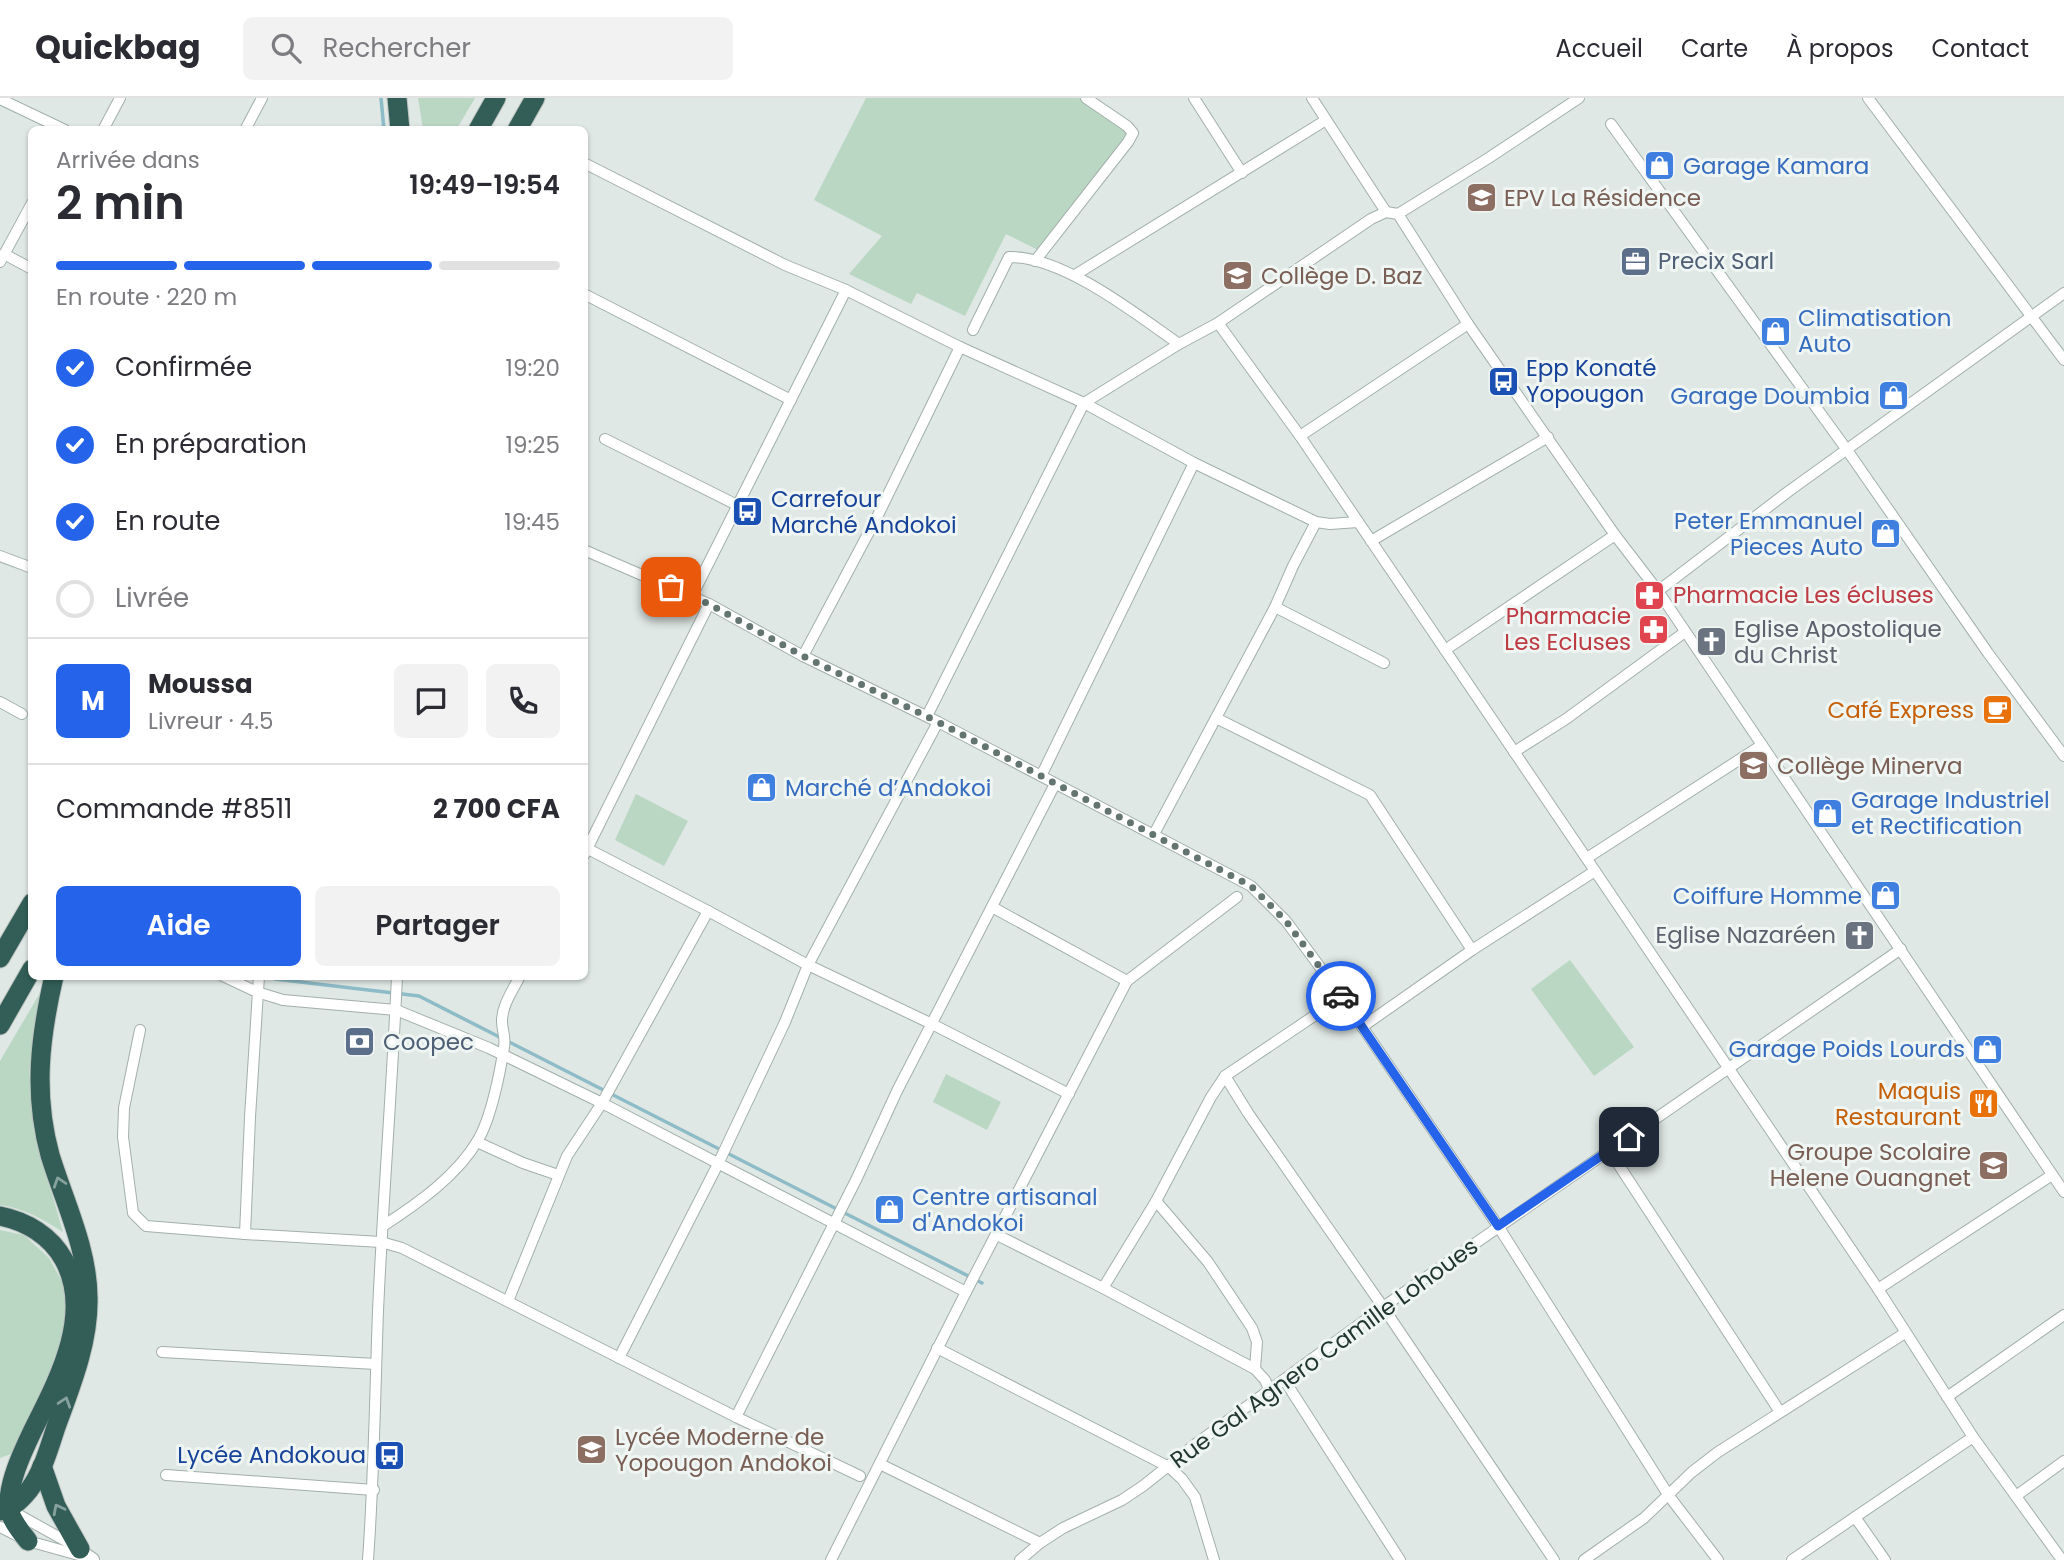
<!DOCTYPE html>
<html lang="fr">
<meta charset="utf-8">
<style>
:root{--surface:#fff;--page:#f2f2f3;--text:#2b2b33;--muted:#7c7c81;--line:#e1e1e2;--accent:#2563eb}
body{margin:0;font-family:Poppins,sans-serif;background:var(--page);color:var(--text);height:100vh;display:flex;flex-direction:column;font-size:26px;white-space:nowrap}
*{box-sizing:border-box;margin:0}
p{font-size:23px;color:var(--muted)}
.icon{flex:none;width:38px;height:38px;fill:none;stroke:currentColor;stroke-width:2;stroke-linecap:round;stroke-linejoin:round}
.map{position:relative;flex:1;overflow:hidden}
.side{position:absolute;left:28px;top:28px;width:560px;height:854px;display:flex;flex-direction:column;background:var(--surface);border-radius:10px;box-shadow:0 2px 5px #0004}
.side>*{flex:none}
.pin{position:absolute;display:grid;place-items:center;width:60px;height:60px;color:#fff;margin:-30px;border-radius:14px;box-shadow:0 4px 10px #0006}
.courier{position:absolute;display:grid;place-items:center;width:70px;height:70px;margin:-35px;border:5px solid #2563eb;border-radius:50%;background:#fff;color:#222;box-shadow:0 2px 9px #0007}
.head em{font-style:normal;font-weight:600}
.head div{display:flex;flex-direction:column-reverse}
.head{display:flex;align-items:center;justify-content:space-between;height:119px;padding:0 28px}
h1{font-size:46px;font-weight:600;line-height:52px}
.bar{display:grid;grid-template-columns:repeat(4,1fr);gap:10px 7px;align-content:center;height:84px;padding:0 28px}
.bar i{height:9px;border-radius:5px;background:var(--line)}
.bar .selected{background:var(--accent)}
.bar p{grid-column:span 4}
.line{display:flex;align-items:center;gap:18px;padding:0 28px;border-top:2px solid var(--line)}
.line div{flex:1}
.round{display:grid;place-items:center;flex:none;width:74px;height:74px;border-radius:10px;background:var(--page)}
ol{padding:0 28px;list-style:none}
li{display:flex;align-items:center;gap:21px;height:77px}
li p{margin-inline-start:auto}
li .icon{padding:7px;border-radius:50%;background:var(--accent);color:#fff;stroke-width:4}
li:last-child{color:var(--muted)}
li i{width:38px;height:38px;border:4px solid var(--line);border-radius:50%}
.primary-button{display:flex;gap:14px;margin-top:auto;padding:14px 28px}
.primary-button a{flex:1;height:80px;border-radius:10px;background:var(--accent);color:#fff;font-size:28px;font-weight:600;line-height:80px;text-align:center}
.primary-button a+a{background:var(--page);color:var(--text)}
header{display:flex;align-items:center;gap:42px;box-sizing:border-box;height:98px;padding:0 35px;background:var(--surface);border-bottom:2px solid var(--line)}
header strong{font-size:33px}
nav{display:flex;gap:38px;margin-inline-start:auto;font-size:24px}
.search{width:490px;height:63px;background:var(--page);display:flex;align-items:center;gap:18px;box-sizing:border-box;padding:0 24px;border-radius:10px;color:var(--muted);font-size:26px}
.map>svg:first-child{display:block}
.green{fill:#bad7c3}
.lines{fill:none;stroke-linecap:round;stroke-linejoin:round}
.stream{stroke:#8dbbc7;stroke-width:3.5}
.minor-casing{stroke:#a3afab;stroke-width:12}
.motorway-casing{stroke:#bdc3c1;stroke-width:21}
.minor{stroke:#fff;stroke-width:10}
.motorway{stroke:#325e57;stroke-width:19}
.oneway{stroke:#87a29d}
.done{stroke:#647470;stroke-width:7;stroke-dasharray:0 12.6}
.route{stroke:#2563eb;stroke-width:9}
.labels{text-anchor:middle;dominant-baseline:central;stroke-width:6;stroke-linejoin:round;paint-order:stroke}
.shop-label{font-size:23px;fill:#366cbe;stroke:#eff5f2;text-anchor:start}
.education-label{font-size:23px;fill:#785e54;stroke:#eff5f2;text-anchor:start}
.service-label{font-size:23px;fill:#4e5e75;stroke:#eff5f2;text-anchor:start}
.transit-label{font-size:23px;fill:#164399;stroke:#eff5f2;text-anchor:start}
.health-label{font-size:23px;fill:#be3a42;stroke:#eff5f2;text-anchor:start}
.worship-label{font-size:23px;fill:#5b616d;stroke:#eff5f2;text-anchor:start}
.food-label{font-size:23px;fill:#c56008;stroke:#eff5f2;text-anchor:end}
.street-label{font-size:23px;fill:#223631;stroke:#eff5f2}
</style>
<header>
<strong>Quickbag</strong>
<div class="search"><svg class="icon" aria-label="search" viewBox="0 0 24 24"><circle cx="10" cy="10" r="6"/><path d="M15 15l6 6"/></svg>Rechercher</div>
<nav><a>Accueil</a><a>Carte</a><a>À propos</a><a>Contact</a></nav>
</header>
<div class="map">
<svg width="2064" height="1462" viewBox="0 0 2064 1462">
<rect width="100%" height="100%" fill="#dfe8e4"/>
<!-- green -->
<g class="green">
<polygon points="418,0 475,0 456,32 423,31"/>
<polygon points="866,0 1079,0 1130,35 1038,152 1006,136 965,218 917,195 911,206 849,176 882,138 814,102"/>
<polygon points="636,696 688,723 664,768 615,742"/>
<polygon points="1570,862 1634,949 1594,978 1531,891"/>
<path d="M40 895 29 974 35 1037 63 1134C42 1121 24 1110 0 1107V963Z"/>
<polygon points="946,976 1001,1004 987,1032 933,1004"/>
<polygon points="0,1132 24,1137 49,1160 64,1187 70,1218 64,1250 25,1337 11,1356 0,1360"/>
</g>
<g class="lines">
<!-- stream -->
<g class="stream">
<polyline points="381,0 384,32"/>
<polyline points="275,878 275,881 419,898 982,1185"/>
</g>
<defs>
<g id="minor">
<polyline points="1194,0 1242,75"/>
<polyline points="1312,0 1386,114"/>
<polyline points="1868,0 2064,262"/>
<polyline points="0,1 65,32"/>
<polyline points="1611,26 1847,352 1988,555 2064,658"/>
<polyline points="103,32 120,0"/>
<polyline points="245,32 262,0"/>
<polyline points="584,65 785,167 846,192 960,249 1084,305 1179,246 1218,225 1371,121 1386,114 1398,116 1468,226 1615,437 1658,493 2064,1094"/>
<polyline points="1398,116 1487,61 1579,0"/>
<polyline points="4,156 32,171"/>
<polyline points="1035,163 1128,44 1133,35 1127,28 1086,0"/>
<polyline points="0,164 32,105"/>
<polyline points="1075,177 1326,22"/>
<polyline points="584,196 791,302"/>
<polyline points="1218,225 1300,338 1595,773 1878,1191 1973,1339 2062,1462"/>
<path d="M973 232 1009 159C1063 158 1136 216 1179 246"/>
<polyline points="1300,338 1468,226"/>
<polyline points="605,341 739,408"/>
<polyline points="1371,443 1548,339"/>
<polyline points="584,452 709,506 803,558 938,624 1251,788 1286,823 1342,899 1498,1128 1669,1398 1718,1462"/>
<polyline points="0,458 32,470"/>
<polyline points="1658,493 1789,393 2064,195"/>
<polyline points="692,498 846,192"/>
<polyline points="1275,509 1384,565"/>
<polyline points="1445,552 1615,437"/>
<polyline points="803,558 878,417 960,249"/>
<polyline points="0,604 22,616"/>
<polyline points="927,618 1084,305 1194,365 1316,424 1330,426 1358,424"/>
<polyline points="1216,620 1370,697 1472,852"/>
<polyline points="1514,654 1566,621 1685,534"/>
<polyline points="1041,678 1194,365"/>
<polyline points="1154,736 1275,509 1293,468 1316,424"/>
<polyline points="588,751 708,813 808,867 932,926 1069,996"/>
<polyline points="584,757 709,506"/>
<polyline points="1587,760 1762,647"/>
<polyline points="992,809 1127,883"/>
<polyline points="223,878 257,894 283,902 396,912 489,950 602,1005 966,1194"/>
<polyline points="1362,929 1472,852 1595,773"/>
<polyline points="140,932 124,1010 123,1039 133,1115 146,1128 245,1136 381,1144 402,1150 736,1319 860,1378"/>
<polyline points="1225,978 1248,1015 1383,1209 1554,1462"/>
<polyline points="477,1044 523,1065 558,1077"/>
<polyline points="1609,1052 1780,1314"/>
<polyline points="1156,1103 1208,1164 1252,1230 1257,1244 1255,1271"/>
<path d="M383 1128C417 1106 457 1078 478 1042 491 1020 500 975 504 949 506 940 502 932 502 923 502 907 513 892 520 878"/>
<polyline points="245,1136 250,1019 259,878"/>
<polyline points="997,1137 1103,1190 1255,1271 1265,1282 1270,1293"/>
<polyline points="1103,1190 1156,1103 1211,999 1225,978 1342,899"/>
<polyline points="1878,1191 2052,1077"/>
<polyline points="508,1203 567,1058 602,1005 708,813"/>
<polyline points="937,1250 1169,1369 1182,1381 1195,1399 1214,1462"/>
<polyline points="162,1254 376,1266"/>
<polyline points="619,1260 718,1066 785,924 808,867 938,624"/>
<polyline points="1285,1283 1400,1462"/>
<polyline points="1947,1299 2064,1217"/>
<polyline points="736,1319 857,1080 897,993 1055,686"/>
<polyline points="880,1366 1040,1445"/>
<polyline points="166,1377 374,1392"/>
<polyline points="2016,1398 2064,1363"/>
<polyline points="12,1413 80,1451 94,1461"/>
<polyline points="1855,1419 1885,1462"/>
<polyline points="0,1429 28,1443 86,1459"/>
<path d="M368 1462C374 1379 375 1296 378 1213 383 1101 392 990 397 878"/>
<polyline points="831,1462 966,1194 1127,883 1237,799"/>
<polyline points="1020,1462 1040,1445 1063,1430 1122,1402 1143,1388 1197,1345 1383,1209 1901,851"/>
<polyline points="1584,1462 1644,1420 1692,1374 1718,1354 1905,1235"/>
<polyline points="1792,1462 1973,1339"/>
</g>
<g id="motorway">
<polyline points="397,0 400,32"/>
<polyline points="478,32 496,0"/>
<polyline points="517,32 535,0"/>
<polyline points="0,860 32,805"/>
<polyline points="0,927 32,871"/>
<path d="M0 1118C26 1123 51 1138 64 1162 94 1217 57 1284 32 1334 22 1355 7 1387 9 1411 11 1422 21 1434 28 1443"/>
<polyline points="42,1368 56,1408 80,1451"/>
<path d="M0 1413C12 1411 21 1402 29 1392 43 1373 49 1350 56 1329 71 1288 89 1244 88 1200 88 1151 64 1103 50 1057 33 995 40 939 54 878"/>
</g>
</defs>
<!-- minor casing -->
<use href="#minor" class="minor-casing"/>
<!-- motorway casing -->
<use href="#motorway" class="motorway-casing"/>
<!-- minor -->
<use href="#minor" class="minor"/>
<!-- motorway -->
<use href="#motorway" class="motorway"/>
</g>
<!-- one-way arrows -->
<defs><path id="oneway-chevron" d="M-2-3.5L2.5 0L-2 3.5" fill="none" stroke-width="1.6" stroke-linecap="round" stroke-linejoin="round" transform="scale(1.75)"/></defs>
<g class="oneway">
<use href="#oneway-chevron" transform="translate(59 1084) rotate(-108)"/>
<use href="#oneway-chevron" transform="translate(65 1304) rotate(-72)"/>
<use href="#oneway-chevron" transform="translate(58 1411) rotate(-117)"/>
</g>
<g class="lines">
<!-- done -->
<polyline class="done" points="671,489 709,506 803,558 938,624 1251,788 1286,823 1341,898"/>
<!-- route -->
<polyline class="route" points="1341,898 1498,1128 1629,1039"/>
</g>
<!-- icons -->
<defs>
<symbol id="shop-square" viewBox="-11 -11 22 22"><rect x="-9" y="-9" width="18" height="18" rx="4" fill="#3f7fe0" stroke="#eff5f2"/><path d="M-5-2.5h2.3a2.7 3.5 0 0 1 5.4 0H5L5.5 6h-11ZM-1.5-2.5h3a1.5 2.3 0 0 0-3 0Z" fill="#fff"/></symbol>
<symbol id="school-square" viewBox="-11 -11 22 22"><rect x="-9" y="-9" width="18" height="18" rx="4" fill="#8d6e63" stroke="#eff5f2"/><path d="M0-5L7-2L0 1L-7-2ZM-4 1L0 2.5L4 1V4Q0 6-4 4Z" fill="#fff"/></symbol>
<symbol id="office-square" viewBox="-11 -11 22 22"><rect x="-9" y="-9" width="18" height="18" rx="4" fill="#5c6f8a" stroke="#eff5f2"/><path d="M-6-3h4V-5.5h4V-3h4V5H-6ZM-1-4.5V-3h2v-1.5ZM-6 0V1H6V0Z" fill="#fff"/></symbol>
<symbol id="bus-square" viewBox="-11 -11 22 22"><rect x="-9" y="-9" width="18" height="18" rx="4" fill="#1a4fb4" stroke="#eff5f2"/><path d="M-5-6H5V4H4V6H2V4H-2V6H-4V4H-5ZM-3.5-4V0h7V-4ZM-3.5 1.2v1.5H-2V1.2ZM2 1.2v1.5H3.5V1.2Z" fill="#fff"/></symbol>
<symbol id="pharmacy-square" viewBox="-11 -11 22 22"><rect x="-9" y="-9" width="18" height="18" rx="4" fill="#e0444e" stroke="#eff5f2"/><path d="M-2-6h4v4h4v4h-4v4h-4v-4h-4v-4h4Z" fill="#fff"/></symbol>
<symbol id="church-square" viewBox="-11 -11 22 22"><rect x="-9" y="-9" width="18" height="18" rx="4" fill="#6b7280" stroke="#eff5f2"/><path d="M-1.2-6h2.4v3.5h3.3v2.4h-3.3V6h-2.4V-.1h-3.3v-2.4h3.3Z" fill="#fff"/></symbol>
<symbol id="cafe-square" viewBox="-11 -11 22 22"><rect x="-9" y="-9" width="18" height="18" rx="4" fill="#e8710a" stroke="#eff5f2"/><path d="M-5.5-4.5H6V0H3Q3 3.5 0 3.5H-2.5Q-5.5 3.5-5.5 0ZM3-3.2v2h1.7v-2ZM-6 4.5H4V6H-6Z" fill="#fff"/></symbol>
<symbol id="bank-square" viewBox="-11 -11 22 22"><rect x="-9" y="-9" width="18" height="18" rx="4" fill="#5c6f8a" stroke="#eff5f2"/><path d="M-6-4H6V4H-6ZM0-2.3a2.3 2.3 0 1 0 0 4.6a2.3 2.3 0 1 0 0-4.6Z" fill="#fff"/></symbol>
<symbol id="restaurant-square" viewBox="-11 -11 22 22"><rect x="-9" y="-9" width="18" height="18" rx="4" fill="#e8710a" stroke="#eff5f2"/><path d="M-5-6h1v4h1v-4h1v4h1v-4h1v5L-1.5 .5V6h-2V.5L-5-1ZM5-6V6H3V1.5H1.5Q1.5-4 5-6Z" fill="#fff"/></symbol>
</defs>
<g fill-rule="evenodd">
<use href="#shop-square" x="1642" y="50" width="35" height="35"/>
<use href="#school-square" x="1464" y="82" width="35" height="35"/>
<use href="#office-square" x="1618" y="146" width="35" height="35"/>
<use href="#school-square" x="1220" y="160" width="35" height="35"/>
<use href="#shop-square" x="1758" y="216" width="35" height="35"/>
<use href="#bus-square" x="1486" y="266" width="35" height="35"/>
<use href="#shop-square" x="1876" y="280" width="35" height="35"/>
<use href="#bus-square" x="730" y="396" width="35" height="35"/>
<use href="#shop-square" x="1868" y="418" width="35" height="35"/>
<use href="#pharmacy-square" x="1632" y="480" width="35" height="35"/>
<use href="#pharmacy-square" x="1636" y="514" width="35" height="35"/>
<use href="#church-square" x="1694" y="526" width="35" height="35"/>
<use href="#cafe-square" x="1980" y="594" width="35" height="35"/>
<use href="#school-square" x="1736" y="650" width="35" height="35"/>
<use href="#shop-square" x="744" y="672" width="35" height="35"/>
<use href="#shop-square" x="1810" y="698" width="35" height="35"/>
<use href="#shop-square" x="1868" y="780" width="35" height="35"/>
<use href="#church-square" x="1842" y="820" width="35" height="35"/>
<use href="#bank-square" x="342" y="926" width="35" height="35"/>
<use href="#shop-square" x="1970" y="934" width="35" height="35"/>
<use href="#restaurant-square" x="1966" y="988" width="35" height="35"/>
<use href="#school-square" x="1976" y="1050" width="35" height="35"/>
<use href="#shop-square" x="872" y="1094" width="35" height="35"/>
<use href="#school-square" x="574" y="1334" width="35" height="35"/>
<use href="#bus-square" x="372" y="1340" width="35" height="35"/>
</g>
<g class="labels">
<!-- shop labels -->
<g class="shop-label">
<text x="1683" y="68">Garage Kamara</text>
<text x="1798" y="220">Climatisation<tspan x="1798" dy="26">Auto</tspan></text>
<text x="1870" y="298" text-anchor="end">Garage Doumbia</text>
<text x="1863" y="423" text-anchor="end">Peter Emmanuel<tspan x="1863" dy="26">Pieces Auto</tspan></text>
<text x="785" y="690">Marché d’Andokoi</text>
<text x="1851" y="702">Garage Industriel<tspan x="1851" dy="26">et Rectification</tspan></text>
<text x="1862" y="798" text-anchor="end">Coiffure Homme</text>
<text x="1965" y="951" text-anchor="end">Garage Poids Lourds</text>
<text x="912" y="1099">Centre artisanal<tspan x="912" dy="26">d'Andokoi</tspan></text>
</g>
<!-- education labels -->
<g class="education-label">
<text x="1504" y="100">EPV La Résidence</text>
<text x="1261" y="178">Collège D. Baz</text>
<text x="1777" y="668">Collège Minerva</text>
<text x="1971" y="1054" text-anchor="end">Groupe Scolaire<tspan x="1971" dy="26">Helene Ouangnet</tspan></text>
<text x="615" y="1339">Lycée Moderne de<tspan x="615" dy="26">Yopougon Andokoi</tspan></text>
</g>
<!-- service labels -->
<g class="service-label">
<text x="1658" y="163">Precix Sarl</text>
<text x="383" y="944">Coopec</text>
</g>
<!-- transit labels -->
<g class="transit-label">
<text x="1526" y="270">Epp Konaté<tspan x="1526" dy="26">Yopougon</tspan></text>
<text x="771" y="401">Carrefour<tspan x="771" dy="26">Marché Andokoi</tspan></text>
<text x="366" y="1357" text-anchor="end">Lycée Andokoua</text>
</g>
<!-- health labels -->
<g class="health-label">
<text x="1673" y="497">Pharmacie Les écluses</text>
<text x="1631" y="518" text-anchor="end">Pharmacie<tspan x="1631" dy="26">Les Ecluses</tspan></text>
</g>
<!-- worship labels -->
<g class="worship-label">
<text x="1734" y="531">Eglise Apostolique<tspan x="1734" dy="26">du Christ</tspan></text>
<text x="1836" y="837" text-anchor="end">Eglise Nazaréen</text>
</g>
<!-- food labels -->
<g class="food-label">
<text x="1974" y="612">Café Express</text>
<text x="1961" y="993">Maquis<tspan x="1961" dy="26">Restaurant</tspan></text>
</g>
<!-- street labels -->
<g class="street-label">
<text transform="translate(1324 1255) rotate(-36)">Rue Gal Agnero Camille Lohoues</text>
</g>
</g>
</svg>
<div class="pin" style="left:671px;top:489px;background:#ea580c"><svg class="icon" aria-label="bag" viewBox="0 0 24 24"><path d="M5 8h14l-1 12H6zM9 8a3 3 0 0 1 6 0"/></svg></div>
<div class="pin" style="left:1629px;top:1039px;background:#1f2937"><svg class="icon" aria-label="home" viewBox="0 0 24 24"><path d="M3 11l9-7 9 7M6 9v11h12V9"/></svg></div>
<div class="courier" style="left:1341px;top:898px"><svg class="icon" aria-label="car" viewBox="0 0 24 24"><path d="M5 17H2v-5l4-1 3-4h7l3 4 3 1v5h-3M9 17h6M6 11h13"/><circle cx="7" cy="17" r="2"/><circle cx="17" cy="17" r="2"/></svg></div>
<section class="side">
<div class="head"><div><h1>2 min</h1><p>Arrivée dans</p></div><em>19:49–19:54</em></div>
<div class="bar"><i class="selected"></i><i class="selected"></i><i class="selected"></i><i></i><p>En route · 220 m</p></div>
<ol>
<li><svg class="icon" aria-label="check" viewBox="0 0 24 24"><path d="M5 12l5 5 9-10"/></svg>Confirmée<p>19:20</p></li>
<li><svg class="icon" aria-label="check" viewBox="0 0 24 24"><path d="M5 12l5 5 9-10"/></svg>En préparation<p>19:25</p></li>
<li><svg class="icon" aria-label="check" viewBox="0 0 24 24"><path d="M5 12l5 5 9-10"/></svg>En route<p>19:45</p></li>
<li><i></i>Livrée</li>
</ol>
<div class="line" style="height:126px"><b class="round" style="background:var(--accent);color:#fff">M</b><div><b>Moussa</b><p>Livreur · 4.5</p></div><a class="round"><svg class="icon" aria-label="chat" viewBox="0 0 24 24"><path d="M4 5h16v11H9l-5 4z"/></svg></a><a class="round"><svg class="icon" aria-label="phone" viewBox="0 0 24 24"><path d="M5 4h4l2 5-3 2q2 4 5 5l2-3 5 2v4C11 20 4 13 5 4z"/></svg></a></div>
<div class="line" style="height:91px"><div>Commande #8511</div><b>2 700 CFA</b></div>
<div class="primary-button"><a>Aide</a><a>Partager</a></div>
</section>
</div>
